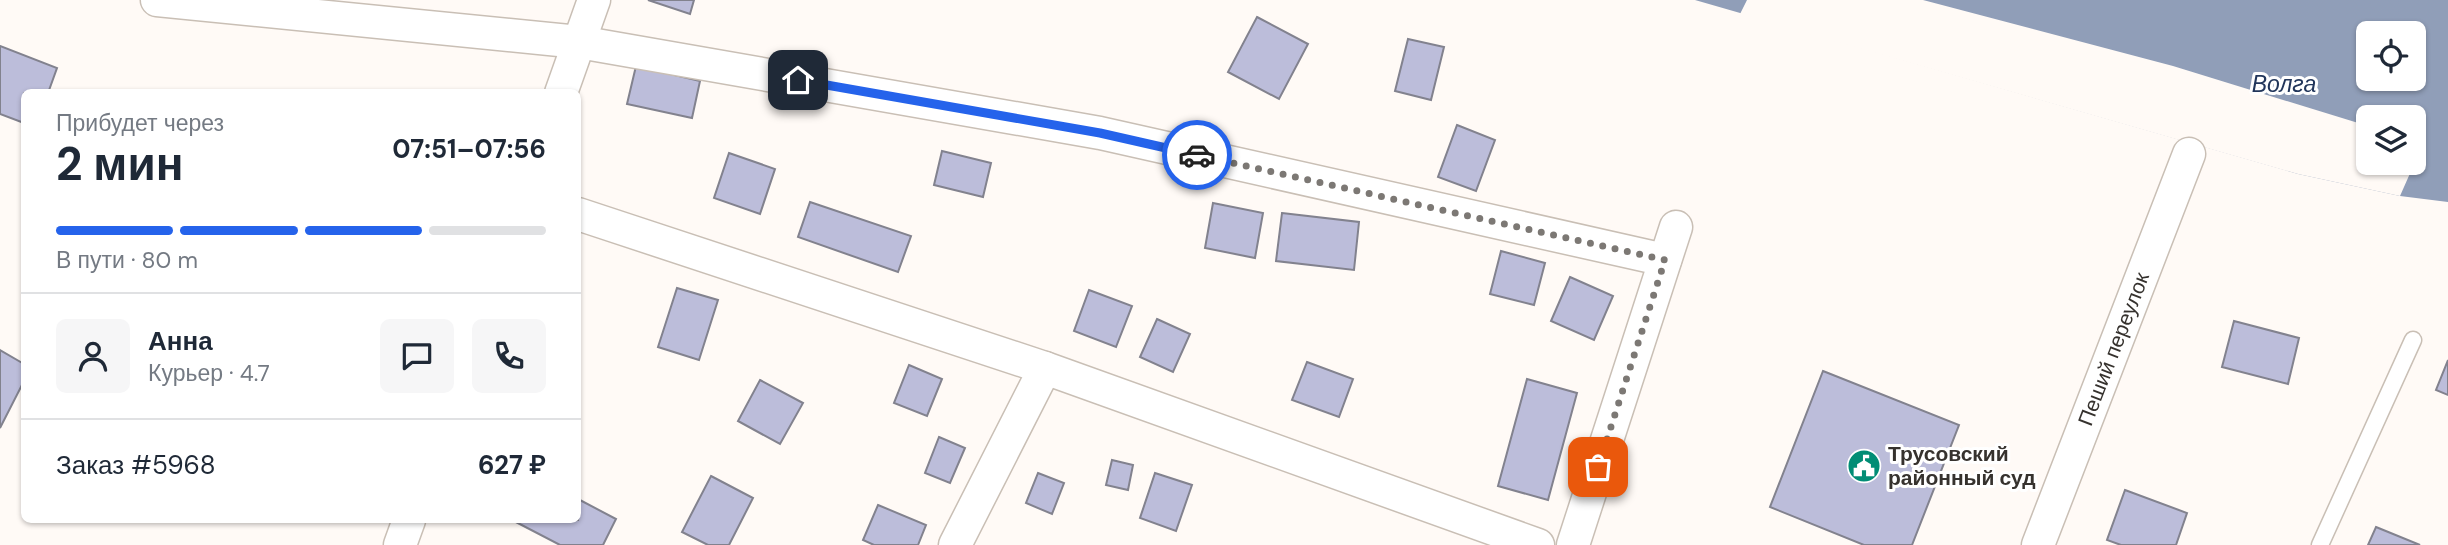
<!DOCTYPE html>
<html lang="ru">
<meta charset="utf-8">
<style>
:root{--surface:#fff;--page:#f6f6f7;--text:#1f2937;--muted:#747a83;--line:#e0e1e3;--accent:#2563eb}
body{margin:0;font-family:"DM Sans",sans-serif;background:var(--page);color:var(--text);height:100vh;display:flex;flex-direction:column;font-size:26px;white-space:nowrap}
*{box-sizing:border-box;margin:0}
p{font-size:23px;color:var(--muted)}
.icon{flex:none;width:38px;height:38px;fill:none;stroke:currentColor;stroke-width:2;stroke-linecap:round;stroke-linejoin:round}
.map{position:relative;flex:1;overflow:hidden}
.panel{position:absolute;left:21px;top:89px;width:560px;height:434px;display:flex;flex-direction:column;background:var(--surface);border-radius:10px;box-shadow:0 2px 5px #0004}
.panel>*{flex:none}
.buttons{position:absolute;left:2356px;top:21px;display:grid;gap:14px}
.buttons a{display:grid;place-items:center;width:70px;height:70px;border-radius:10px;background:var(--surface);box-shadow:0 2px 5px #0004;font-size:35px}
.pin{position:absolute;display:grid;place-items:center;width:60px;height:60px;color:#fff;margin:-30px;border-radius:14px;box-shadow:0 4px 10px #0006}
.courier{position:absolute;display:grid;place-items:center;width:70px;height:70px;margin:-35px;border:5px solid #2563eb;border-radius:50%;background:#fff;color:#222;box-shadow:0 2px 9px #0007}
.head em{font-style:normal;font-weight:700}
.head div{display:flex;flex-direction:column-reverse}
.head{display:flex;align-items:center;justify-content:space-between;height:119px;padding:0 35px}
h1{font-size:46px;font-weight:700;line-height:52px}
.bar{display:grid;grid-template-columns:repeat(4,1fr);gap:10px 7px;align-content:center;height:84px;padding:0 35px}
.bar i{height:9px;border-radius:5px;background:var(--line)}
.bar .current{background:var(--accent)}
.bar p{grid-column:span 4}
.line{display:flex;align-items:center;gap:18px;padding:0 35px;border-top:2px solid var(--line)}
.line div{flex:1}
.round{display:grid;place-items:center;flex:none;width:74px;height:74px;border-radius:10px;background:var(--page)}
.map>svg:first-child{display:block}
.water{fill:#909eb8;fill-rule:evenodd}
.pier{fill:#fffaf6}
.building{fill:#bcbdda;stroke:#82828e;stroke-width:2}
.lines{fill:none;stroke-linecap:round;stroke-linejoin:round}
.service-casing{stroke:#c9bfb5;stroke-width:19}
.minor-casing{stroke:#c9bfb5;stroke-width:35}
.service{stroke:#fff;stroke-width:16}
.minor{stroke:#fff;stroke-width:32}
.done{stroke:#7c7874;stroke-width:7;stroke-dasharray:0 12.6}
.route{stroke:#2563eb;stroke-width:9}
.labels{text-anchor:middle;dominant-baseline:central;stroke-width:6;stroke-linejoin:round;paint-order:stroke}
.street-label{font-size:21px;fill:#36322e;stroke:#fff}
.poi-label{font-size:21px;font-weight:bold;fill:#36322e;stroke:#fff;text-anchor:start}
.water-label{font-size:23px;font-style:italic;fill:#22365b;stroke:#fff}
</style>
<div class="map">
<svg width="2448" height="545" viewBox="0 0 2448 545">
<rect width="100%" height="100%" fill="#fffaf6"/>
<!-- water -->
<path class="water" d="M1695 0H2448V202L2400 196 2298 174ZM2368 33H2413V79H2368ZM2368 117H2413V163H2368Z"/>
<!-- pier -->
<polygon class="pier" points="1747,0 1923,0 2173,66 2368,126 2368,163 2413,163 2413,141 2423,144 2400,196 2298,174 1740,14"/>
<!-- building -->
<g class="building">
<polygon points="648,0 694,0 690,14"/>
<polygon points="1257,17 1308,44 1279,99 1228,72"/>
<polygon points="1408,39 1444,47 1431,100 1395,91"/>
<polygon points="0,46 57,68 48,93 24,93 24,123 0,114"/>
<polygon points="636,66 700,81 692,118 627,104"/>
<polygon points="1457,125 1495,140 1476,191 1438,177"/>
<polygon points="942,151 991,163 983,197 934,185"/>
<polygon points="729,153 775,169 760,214 714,198"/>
<polygon points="810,202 911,236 898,272 798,237"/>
<polygon points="1213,203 1263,213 1255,258 1205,248"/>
<polygon points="1282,213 1359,222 1354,270 1276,261"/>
<polygon points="1501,251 1545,263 1534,305 1490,294"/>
<polygon points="1570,277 1613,296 1594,340 1551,321"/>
<polygon points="677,288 718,300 699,360 658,347"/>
<polygon points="1089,290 1132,306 1116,347 1074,331"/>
<polygon points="1157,319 1190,334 1173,372 1140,357"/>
<polygon points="2234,321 2299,338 2288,384 2222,367"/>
<polygon points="0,350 24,364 24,381 0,428"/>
<polygon points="2448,360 2448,395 2436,390"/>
<polygon points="1307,362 1353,379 1339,417 1292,400"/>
<polygon points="909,365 942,379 927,416 894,403"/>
<polygon points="1823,371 1959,425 1912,545 1864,545 1770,507"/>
<polygon points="1527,379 1577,393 1548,500 1498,486"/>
<polygon points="760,380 803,403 780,444 738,421"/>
<polygon points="939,437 965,448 950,483 925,473"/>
<polygon points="1112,460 1133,465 1128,490 1106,485"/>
<polygon points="1038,473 1064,483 1052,514 1026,503"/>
<polygon points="1155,473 1192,485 1176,531 1140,518"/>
<polygon points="711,476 753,498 729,545 708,545 682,532"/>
<polygon points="2125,490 2187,513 2176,545 2121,545 2107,540"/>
<polygon points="578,499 616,519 603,545 560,545 512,520 578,520"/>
<polygon points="878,505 926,525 918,545 874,545 863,540"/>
<polygon points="2376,527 2420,545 2368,545"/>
</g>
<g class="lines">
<defs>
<polyline id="service" points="2320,545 2413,340"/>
<g id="minor">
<polyline points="157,0 579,42 1100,133 1665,260"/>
<polyline points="561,93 594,0"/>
<polyline points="578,214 1045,368 1538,545"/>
<polyline points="400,545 409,520"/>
<polyline points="955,545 1045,368"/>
<polyline points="1573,545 1676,227"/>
<path id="s1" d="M2038 545 2189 154"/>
</g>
</defs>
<!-- service casing -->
<use href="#service" class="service-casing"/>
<!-- minor casing -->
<use href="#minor" class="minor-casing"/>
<!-- service -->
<use href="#service" class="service"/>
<!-- minor -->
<use href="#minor" class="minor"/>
</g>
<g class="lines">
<!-- done -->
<polyline class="done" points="1197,155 1665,260 1598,467"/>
<!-- route -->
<polyline class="route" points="798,80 1100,133 1197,155"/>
</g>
<!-- icons -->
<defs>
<symbol id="civic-disc" viewBox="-11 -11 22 22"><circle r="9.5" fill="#018d75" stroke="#fff"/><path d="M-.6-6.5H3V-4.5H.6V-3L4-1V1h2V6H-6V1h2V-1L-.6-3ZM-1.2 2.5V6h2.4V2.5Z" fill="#fff"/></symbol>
</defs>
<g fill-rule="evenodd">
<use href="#civic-disc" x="1845" y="447" width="38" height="38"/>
</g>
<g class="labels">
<!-- street labels -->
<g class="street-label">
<text stroke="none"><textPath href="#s1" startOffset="210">Пеший переулок</textPath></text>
</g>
<!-- poi labels -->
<g class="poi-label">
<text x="1888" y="454">Трусовский<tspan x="1888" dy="24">районный суд</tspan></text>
</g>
<!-- water labels -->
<g class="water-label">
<text x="2284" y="84">Волга</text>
</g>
</g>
</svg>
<div class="buttons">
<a><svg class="icon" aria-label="locate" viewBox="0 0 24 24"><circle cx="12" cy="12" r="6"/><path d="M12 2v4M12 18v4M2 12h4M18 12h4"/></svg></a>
<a><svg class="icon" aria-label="layers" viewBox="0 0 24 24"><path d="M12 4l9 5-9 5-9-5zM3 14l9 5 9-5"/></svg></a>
</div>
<div class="pin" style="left:1598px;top:467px;background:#ea580c"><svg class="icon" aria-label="bag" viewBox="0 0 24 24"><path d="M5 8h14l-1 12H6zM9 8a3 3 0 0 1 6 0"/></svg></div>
<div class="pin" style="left:798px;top:80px;background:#1f2937"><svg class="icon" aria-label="home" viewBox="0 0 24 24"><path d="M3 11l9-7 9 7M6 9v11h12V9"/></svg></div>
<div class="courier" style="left:1197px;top:155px"><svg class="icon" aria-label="car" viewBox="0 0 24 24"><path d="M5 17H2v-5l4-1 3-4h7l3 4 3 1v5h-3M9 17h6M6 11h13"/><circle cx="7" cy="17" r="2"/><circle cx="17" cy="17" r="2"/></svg></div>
<section class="panel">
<div class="head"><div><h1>2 мин</h1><p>Прибудет через</p></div><em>07:51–07:56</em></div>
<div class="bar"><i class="current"></i><i class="current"></i><i class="current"></i><i></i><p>В пути · 80 m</p></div>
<div class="line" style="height:126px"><a class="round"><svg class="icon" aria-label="person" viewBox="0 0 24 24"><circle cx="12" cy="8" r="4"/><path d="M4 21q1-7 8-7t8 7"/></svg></a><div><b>Анна</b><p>Курьер · 4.7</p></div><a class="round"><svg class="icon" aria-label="chat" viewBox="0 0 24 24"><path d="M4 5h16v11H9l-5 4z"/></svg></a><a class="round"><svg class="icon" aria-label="phone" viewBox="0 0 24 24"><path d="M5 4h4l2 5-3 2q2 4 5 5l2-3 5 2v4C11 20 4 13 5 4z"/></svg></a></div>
<div class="line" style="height:91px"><div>Заказ #5968</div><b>627 ₽</b></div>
</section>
</div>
